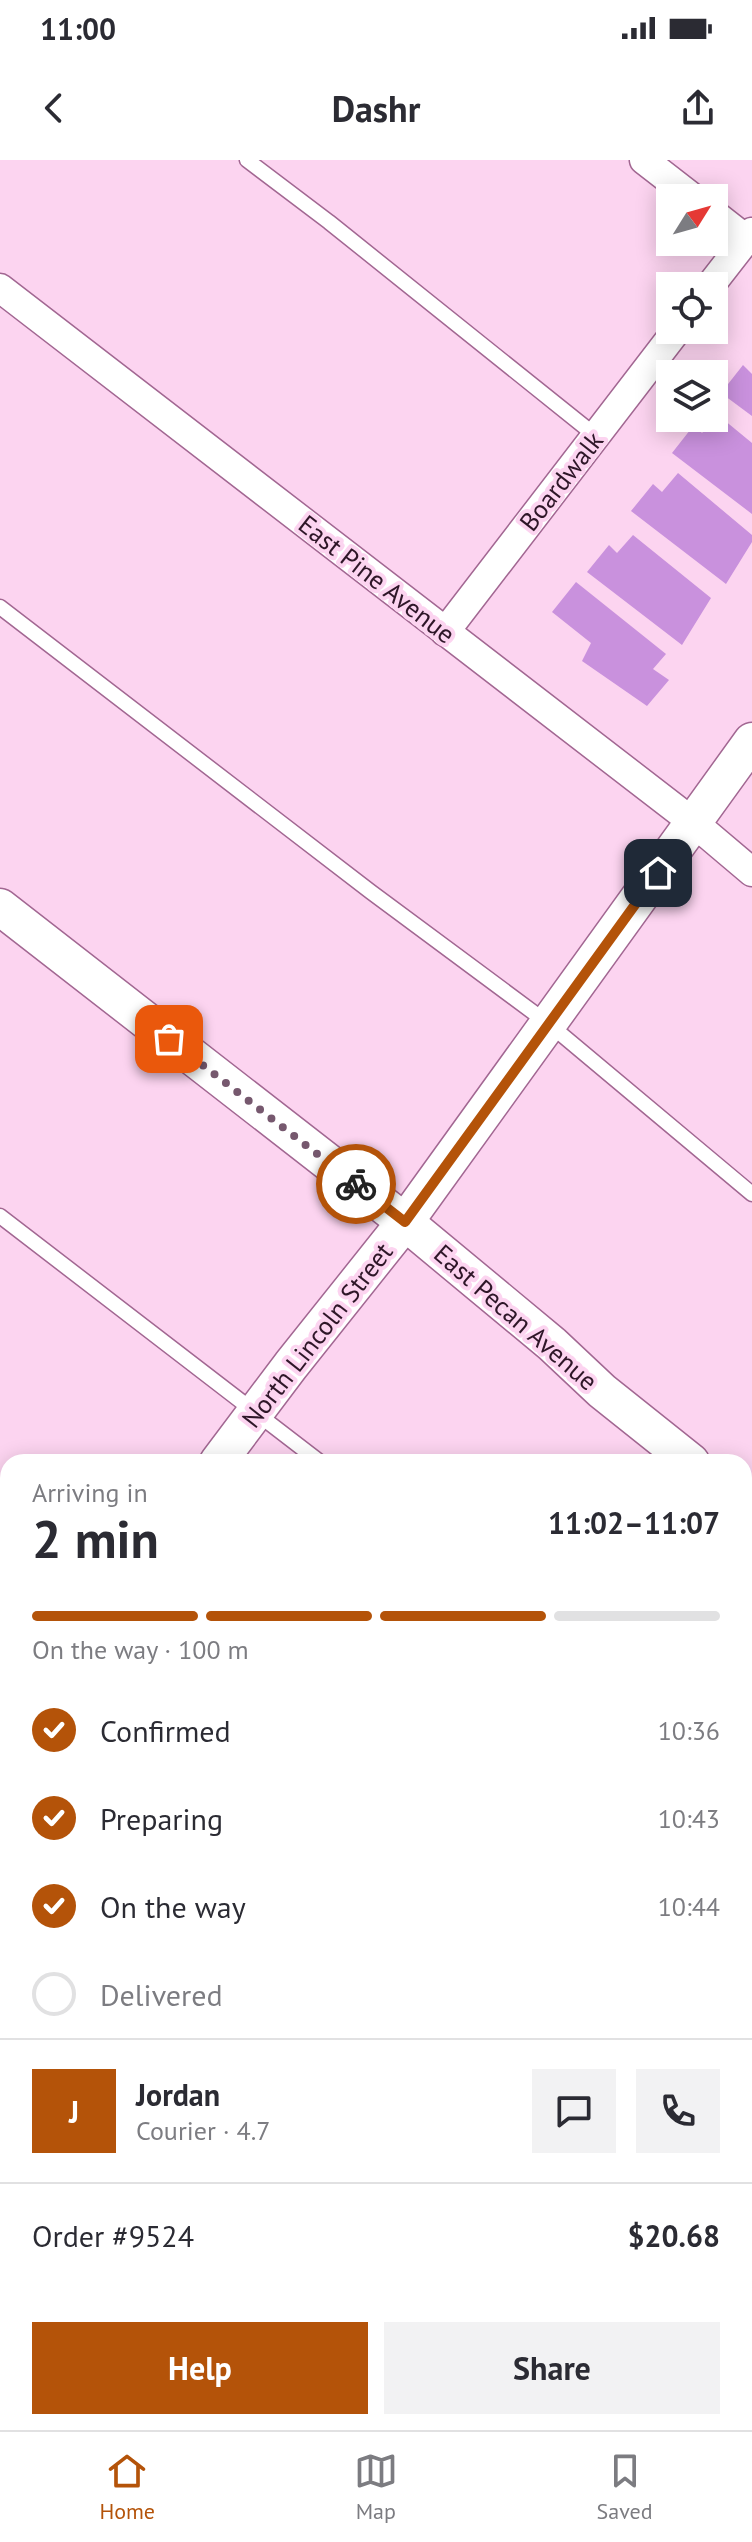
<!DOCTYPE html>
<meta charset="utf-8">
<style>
:root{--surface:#fff;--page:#f2f2f3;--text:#2b2b33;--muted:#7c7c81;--line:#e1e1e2;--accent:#b45309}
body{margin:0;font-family:"PT Sans",sans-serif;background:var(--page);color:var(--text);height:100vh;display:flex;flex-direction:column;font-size:30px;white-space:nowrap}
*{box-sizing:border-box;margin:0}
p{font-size:26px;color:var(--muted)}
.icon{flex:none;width:44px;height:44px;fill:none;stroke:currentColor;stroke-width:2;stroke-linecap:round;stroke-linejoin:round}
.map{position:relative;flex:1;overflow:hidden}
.panel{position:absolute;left:0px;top:1294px;width:752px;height:976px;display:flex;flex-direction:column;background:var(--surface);border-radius:24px 24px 0 0;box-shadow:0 4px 20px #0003}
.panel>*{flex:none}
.needle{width:52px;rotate:53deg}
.controls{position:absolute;left:656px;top:24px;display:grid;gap:16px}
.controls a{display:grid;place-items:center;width:72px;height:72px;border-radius:0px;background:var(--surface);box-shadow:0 4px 20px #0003;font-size:40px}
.pin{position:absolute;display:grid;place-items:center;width:68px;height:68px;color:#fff;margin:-34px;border-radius:16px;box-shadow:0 4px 12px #0006}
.courier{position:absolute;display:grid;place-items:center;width:80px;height:80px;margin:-40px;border:6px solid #b45309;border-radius:50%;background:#fff;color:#222;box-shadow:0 2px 10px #0007}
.summary em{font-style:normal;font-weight:800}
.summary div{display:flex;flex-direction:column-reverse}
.summary{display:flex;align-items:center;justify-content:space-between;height:136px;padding:0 32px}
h1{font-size:52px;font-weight:800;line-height:60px}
.bar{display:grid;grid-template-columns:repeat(4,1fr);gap:12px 8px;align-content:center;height:96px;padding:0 32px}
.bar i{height:10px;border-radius:6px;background:var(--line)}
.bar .selected{background:var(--accent)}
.bar p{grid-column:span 4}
.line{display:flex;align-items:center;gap:20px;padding:0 32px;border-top:2px solid var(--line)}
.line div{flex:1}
.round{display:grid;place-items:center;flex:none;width:84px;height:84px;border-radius:0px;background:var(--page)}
ol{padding:0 32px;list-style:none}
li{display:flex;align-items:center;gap:24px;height:88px}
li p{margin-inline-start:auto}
li .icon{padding:8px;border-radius:50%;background:var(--accent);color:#fff;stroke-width:4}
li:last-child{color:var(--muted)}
li i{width:44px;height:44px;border:4px solid var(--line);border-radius:50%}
.button{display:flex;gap:16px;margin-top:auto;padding:16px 32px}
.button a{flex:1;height:92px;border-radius:0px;background:var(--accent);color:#fff;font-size:32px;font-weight:800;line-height:92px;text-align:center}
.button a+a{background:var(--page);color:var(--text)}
.status{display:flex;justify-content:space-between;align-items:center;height:56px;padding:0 40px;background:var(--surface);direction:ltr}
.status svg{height:22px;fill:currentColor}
header{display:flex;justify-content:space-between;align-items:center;height:104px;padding:0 32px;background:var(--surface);font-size:36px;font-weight:800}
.tabs{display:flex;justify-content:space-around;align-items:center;height:112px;border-top:2px solid var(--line);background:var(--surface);font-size:22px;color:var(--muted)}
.tabs a{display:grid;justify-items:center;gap:4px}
.tabs .selected{color:var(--accent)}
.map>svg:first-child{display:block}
.built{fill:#fac1e9}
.building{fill:#c991dd}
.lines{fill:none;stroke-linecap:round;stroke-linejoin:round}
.service-casing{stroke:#a26792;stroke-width:17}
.minor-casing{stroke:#a26792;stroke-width:31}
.tertiary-casing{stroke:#a26792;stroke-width:39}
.service{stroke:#fff;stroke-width:14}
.minor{stroke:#fff;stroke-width:28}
.tertiary{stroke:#fff;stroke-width:36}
.done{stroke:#76586e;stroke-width:8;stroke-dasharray:0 14.4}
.route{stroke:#b45309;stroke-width:10}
.labels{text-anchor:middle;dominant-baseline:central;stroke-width:8;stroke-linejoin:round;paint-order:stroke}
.street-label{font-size:26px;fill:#2e1628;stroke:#fcd4f0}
</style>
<div class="status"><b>11:00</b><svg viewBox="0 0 49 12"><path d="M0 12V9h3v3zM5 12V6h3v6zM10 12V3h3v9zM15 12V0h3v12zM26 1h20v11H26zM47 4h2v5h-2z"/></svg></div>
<header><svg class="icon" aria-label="back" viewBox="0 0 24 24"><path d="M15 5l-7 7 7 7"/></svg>Dashr<svg class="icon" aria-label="share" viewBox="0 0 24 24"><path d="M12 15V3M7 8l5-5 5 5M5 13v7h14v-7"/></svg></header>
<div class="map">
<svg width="752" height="2270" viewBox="0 0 752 2270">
<rect width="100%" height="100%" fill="#fcd4f0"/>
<!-- built -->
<polygon class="built" points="0,1412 8,1418 8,1490 0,1501"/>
<!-- building -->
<g class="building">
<polygon points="743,205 752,214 752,256 721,233"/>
<polygon points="718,255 752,283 752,354 672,293 694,265 702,273"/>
<polygon points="678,313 752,375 752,382 726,424 631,351 653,324 662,332"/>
<polygon points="633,375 711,438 682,485 587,412 609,385 617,393"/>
<polygon points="576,422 666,494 653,509 669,520 647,546 582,501 591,483 552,452"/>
</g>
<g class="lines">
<defs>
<g id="service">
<polyline points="247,0 329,62 596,276"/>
<polyline points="0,447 371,732 549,864 752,1034"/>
<polyline points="0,1056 320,1302"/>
<polyline points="744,1638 752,1644"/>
<polyline points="0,1680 8,1686"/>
<polyline points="744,2252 752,2258"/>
</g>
<g id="minor">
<polyline points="644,0 693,38"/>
<polyline points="714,54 746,79"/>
<polyline points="710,126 752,72"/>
<polyline points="0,128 694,663 752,712"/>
<polyline points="445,472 677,170"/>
<polyline points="0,1985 8,1991"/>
<polyline points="359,2262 369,2270"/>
</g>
<g id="tertiary">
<polyline points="0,747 405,1062 552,1184 602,1231 691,1302"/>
<polyline points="218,1302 291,1205 405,1062 752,581"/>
<polyline points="744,1342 752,1349"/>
<polyline points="0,1366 8,1372"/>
<polyline points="0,1591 8,1580"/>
<polyline points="744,1944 752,1950"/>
</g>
</defs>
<!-- service casing -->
<use href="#service" class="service-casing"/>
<!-- minor casing -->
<use href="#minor" class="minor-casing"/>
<!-- tertiary casing -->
<use href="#tertiary" class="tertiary-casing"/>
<!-- service -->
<use href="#service" class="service"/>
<!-- minor -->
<use href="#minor" class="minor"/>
<!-- tertiary -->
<use href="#tertiary" class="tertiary"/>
</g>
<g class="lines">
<!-- done -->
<polyline class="done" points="169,879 356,1024"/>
<!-- route -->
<polyline class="route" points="356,1024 405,1062 658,713"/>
</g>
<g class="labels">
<!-- street labels -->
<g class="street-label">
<text transform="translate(561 321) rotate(-52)">Boardwalk</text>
<text transform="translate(377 419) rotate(38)">East Pine Avenue</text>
<text transform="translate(516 1157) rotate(41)">East Pecan Avenue</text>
<text transform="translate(317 1175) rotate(-52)">North Lincoln Street</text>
</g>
</g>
</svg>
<div class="controls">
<a><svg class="needle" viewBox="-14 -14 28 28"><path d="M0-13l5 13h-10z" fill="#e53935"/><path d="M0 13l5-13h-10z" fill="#7c7c81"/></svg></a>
<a><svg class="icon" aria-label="locate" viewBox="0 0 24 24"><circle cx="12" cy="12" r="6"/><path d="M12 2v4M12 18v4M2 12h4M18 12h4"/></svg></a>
<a><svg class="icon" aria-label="layers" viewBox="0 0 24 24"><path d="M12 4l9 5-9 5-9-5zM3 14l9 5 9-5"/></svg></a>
</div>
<div class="pin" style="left:169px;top:879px;background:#ea580c"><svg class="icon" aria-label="bag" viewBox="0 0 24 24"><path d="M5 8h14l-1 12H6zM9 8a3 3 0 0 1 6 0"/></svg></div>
<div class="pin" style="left:658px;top:713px;background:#1f2937"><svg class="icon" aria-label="home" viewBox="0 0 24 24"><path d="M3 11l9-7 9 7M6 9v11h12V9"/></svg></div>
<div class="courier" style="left:356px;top:1024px"><svg class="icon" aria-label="bike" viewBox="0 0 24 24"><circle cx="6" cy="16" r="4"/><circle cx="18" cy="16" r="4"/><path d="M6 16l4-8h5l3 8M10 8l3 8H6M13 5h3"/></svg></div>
<section class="panel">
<div class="summary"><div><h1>2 min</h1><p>Arriving in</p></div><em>11:02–11:07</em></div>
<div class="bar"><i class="selected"></i><i class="selected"></i><i class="selected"></i><i></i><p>On the way · 100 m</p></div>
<ol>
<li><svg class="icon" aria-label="check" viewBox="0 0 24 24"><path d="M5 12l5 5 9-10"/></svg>Confirmed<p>10:36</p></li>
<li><svg class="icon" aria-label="check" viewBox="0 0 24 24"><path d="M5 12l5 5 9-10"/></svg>Preparing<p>10:43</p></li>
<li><svg class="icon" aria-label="check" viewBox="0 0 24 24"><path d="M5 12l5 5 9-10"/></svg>On the way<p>10:44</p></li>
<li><i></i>Delivered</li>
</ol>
<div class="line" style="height:144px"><b class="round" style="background:var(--accent);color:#fff">J</b><div><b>Jordan</b><p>Courier · 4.7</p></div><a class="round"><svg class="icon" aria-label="chat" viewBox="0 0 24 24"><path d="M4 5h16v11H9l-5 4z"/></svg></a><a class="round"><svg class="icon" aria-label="phone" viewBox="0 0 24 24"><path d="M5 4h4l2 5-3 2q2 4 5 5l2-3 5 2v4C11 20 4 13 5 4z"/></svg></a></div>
<div class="line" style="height:104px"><div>Order #9524</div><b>$20.68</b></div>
<div class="button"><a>Help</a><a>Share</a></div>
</section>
</div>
<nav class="tabs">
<a class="selected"><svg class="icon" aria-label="home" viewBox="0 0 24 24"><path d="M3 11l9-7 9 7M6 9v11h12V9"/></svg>Home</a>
<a><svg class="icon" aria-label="map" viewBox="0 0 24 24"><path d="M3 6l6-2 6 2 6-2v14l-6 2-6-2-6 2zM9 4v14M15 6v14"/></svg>Map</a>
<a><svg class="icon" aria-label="saved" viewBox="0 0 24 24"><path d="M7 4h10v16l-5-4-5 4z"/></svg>Saved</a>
</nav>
